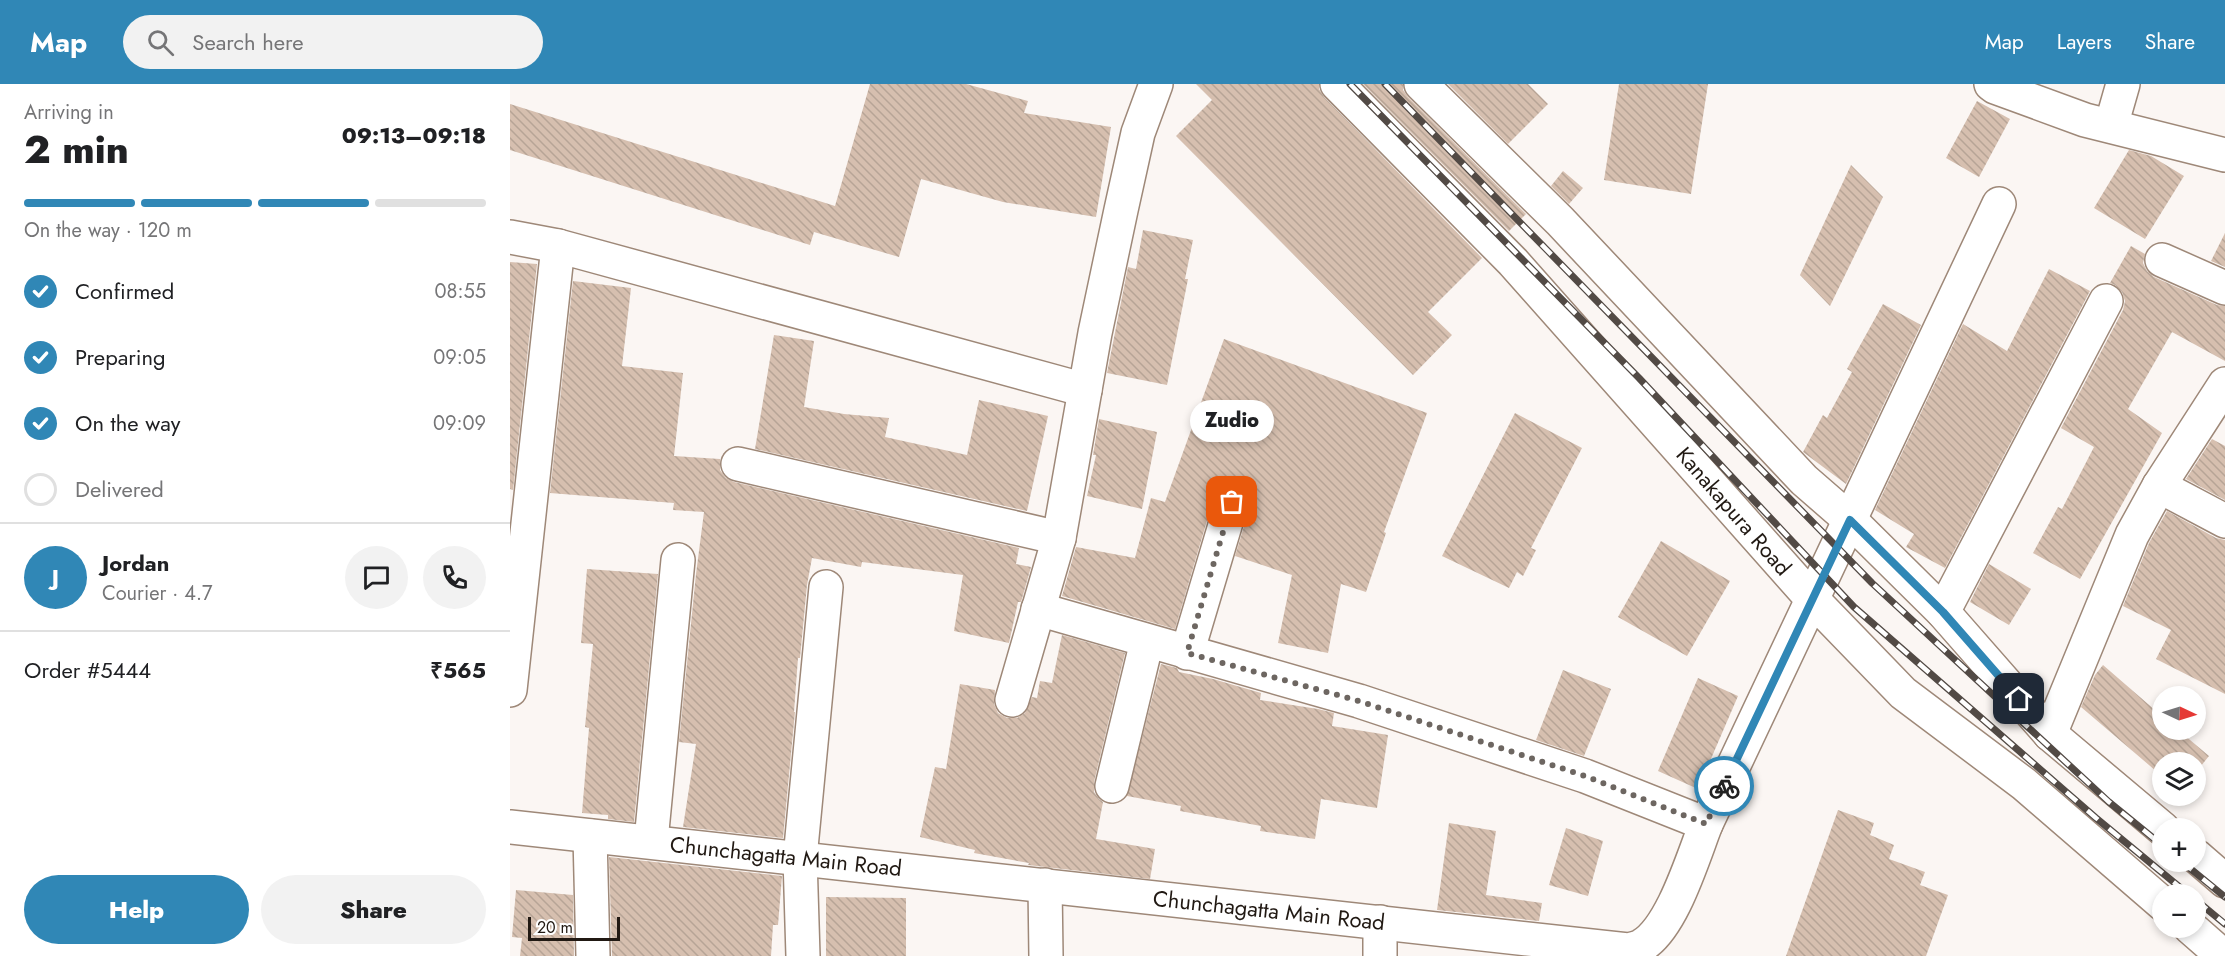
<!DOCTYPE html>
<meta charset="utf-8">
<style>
:root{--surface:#fff;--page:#f2f2f2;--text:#202124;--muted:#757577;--line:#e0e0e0;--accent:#3087b6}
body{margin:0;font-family:Jost,sans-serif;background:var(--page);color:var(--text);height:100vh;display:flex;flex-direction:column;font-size:22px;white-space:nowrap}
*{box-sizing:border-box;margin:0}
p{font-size:20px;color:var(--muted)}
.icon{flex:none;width:33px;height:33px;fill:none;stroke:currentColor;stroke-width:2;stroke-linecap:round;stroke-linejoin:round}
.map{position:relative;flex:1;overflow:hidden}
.sheet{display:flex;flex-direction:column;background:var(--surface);width:510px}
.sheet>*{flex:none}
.needle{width:39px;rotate:94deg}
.buttons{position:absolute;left:1642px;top:602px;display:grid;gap:12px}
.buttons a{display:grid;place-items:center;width:54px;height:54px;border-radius:50%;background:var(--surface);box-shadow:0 3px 9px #0003;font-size:30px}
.scale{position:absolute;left:18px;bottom:15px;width:92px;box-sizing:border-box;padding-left:6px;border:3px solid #211913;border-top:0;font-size:16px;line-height:21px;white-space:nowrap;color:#211913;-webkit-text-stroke:4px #fff;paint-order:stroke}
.pin{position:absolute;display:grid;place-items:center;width:51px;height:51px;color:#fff;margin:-26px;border-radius:12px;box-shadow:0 3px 9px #0006}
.courier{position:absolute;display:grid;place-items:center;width:60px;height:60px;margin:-30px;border:4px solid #3087b6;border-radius:50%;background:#fff;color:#222;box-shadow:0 2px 8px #0007}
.bubble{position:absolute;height:42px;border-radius:21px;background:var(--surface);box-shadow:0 3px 9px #0003;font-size:20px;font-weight:800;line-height:42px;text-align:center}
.headline em{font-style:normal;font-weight:800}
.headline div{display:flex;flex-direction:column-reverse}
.headline{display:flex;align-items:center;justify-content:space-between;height:102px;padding:0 24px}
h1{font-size:39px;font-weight:800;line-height:45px}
.bar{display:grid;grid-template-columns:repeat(4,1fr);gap:9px 6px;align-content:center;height:72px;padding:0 24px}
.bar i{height:8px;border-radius:4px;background:var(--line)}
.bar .selected{background:var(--accent)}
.bar p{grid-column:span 4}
.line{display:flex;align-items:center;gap:15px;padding:0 24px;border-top:2px solid var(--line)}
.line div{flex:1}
.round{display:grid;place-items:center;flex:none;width:63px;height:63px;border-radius:32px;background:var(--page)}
ol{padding:0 24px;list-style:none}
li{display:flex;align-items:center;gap:18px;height:66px}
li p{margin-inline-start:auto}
li .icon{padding:6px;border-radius:50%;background:var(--accent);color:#fff;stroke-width:4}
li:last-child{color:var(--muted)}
li i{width:33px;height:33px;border:3px solid var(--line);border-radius:50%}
.cta{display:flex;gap:12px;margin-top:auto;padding:12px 24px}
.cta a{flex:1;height:69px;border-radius:36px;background:var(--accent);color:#fff;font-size:24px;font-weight:800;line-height:69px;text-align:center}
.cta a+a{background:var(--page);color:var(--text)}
header{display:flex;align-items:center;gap:36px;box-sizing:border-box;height:84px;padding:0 30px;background:var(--accent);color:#fff}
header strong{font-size:28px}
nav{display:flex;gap:33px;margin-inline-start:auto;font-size:21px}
.search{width:420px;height:54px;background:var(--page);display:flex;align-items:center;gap:15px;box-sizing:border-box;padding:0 21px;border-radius:33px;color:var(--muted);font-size:22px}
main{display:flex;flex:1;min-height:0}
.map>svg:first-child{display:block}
.building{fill:url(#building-back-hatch)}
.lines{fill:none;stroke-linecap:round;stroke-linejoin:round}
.minor-casing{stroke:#9e8878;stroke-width:36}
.highway-casing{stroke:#9e8878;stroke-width:36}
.minor{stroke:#fff;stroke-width:33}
.highway{stroke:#fff;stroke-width:33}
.rail-casing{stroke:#524a45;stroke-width:7}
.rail{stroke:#fff;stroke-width:4.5;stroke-dasharray:14;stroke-linecap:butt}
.done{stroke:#6d6661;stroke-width:6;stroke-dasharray:0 10.8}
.route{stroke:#3087b6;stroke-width:8}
.labels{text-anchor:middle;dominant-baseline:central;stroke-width:4.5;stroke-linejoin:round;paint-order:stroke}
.street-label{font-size:22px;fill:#211913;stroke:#fff}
</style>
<header>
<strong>Map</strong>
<div class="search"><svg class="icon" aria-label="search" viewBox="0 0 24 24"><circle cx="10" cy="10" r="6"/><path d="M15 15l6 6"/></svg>Search here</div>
<nav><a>Map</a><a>Layers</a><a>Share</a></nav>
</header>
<main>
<section class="sheet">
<div class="headline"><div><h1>2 min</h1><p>Arriving in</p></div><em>09:13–09:18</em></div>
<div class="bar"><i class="selected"></i><i class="selected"></i><i class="selected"></i><i></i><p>On the way · 120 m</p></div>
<ol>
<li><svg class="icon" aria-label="check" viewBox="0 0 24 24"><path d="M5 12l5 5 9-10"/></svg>Confirmed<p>08:55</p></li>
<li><svg class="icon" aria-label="check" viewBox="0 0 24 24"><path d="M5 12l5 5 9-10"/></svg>Preparing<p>09:05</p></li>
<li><svg class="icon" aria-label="check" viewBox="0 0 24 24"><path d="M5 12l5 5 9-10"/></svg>On the way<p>09:09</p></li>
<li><i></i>Delivered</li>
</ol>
<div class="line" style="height:108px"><b class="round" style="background:var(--accent);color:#fff">J</b><div><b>Jordan</b><p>Courier · 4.7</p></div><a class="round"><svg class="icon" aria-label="chat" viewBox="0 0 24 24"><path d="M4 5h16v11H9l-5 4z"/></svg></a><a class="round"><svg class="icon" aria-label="phone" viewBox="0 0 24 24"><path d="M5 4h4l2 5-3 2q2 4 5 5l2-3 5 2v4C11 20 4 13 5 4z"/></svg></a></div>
<div class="line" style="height:78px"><div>Order #5444</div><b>₹565</b></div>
<div class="cta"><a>Help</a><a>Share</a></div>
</section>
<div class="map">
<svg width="1715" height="872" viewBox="0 0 1715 872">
<defs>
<pattern id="building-back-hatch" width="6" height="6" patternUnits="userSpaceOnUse" patternTransform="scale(1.5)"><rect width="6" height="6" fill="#d6bfaf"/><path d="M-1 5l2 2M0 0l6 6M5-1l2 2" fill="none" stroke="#b7a496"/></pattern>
</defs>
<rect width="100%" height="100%" fill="#fbf6f3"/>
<!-- building -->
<g class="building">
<polygon points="360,0 456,0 518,17 514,29 601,43 586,133 493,118 411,95 389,173 304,148 300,161 0,66 0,20 325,122"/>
<polygon points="686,0 809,0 809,5 814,13 972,174 918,228 942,251 903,291 666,52 702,16"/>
<polygon points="853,0 893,0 893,6 898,13 1016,130 999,147"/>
<polygon points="938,0 1018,0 1038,20 998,60"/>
<polygon points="1109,0 1198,0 1181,110 1094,96"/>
<polygon points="1467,17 1500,35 1469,93 1436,74"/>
<polygon points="1619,66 1641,72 1674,92 1635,155 1584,124"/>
<polygon points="1341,81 1373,113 1320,222 1290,191"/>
<polygon points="1053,87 1073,104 1059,120 1041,102"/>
<polygon points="633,146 683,156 675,195 678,195 657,301 597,289 618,183 626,185"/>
<polygon points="1715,149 1715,183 1701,177"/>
<polygon points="1621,162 1635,170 1633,179 1637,187 1644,193 1707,221 1715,222 1715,277 1662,248 1618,325 1652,349 1570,495 1523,469 1548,423 1552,425 1584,363 1551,344 1613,226 1615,217 1612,208 1605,201 1600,199"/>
<polygon points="0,178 27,180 3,406 0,405"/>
<polygon points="1539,185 1580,207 1435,484 1396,463 1404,450 1365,426 1453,240 1497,267"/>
<polygon points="63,197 121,204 112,282 173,289 164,372 210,375 210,386 216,394 224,398 509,464 506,480 521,483 511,518 508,518 499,559 444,547 453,491 352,478 351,483 302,474 297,501 290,574 288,574 284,628 285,628 273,754 173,743 186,660 169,658 186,490 194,428 163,426 164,419 40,409"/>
<polygon points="1373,220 1411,241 1336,400 1293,368 1313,331 1317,334 1342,288 1337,285"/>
<polygon points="264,251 304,257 294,323 334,330 379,334 375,353 457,371 469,316 538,332 517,427 245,365"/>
<polygon points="714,255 917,329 874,448 876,449 856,508 831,500 818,569 768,559 782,491 725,472 740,423 740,414 736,406 727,400 718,400 710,404 704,413 665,545 552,512 566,463 625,474 641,414 655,418"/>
<polygon points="1005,329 1072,364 1021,464 1026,466 1013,492 1007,488 999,504 932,472"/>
<polygon points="589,335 647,348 632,425 577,412 586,371 583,371"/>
<polygon points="1702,355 1715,362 1715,416 1676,395"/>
<polygon points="1657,427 1706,454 1715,456 1715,610 1646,575 1661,546 1613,522 1639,459"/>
<polygon points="1151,457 1220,497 1177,572 1108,533"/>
<polygon points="1479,480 1521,505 1499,541 1460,518"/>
<polygon points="77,485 148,490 124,738 98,735 98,731 72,729 79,644 75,643 83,560 71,559"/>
<polygon points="552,551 615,569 584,698 584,708 589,715 593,718 586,755 645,765 640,795 518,781 519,779 464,769 465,766 410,753 425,683 436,685 450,600 485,606 484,620 488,629 497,634 507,634 515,629 522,613 527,614 530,597 542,599"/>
<polygon points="651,580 667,584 669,588 703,595 751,609 750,616 808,625 824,629 822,642 878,651 867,724 811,715 805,755 750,747 751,742 670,727 671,722 617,712"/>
<polygon points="1593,581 1653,633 1653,645 1667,645 1699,672 1686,688 1686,678 1653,678 1653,693 1571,623 1585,591"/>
<polygon points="1053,586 1101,605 1074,672 1026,656"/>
<polygon points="1188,594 1228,612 1188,705 1148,687"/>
<polygon points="1328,726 1364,739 1360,751 1384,761 1379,775 1415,788 1410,801 1438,811 1416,872 1276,872"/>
<polygon points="939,739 986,747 976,811 1032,819 1029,837 927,826"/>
<polygon points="1056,744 1093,757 1078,812 1039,801"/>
<polygon points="99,773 272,792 268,841 263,841 261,872 102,872"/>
<polygon points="6,806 63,811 64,872 10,872 12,854 2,853"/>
<polygon points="316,813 396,814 396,872 316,872"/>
</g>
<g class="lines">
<defs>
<g id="minor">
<polyline points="1481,0 1485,3 1575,36 1715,71"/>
<polyline points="1601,42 1613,0"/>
<polyline points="0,153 48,162 0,606"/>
<polyline points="48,162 575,306"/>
<polyline points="1652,176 1715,204"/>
<polyline points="228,380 549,454"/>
<polyline points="1649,402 1715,437"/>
<polyline points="528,525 849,617 1075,692 1196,740"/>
<polyline points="1433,528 1596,217"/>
<polyline points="677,569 722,418"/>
<polyline points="502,616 549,454 585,249 611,126 628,49 646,0"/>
<polyline points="1540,650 1622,451 1649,402 1715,300"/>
<polyline points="602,702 637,557"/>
<path d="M0 743 1118 866C1122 865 1127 864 1131 862 1162 845 1183 773 1196 740L1489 120"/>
<polyline points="80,752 83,872"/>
<polyline points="141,757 168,476"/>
<polyline points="535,801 536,872"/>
<polyline points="293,872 290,774 316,503"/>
<polyline points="870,872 870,838"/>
</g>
<g id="highway">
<polyline points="827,0 1003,178 1303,516 1393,609 1514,700 1653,820"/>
<polyline points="911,0 1050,137 1294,396 1340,436 1433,528 1540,650 1653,745"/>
<polyline points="1686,772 1715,797"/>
<polyline points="1680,843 1713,872"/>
</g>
</defs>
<!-- minor casing -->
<use href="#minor" class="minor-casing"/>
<!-- highway casing -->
<use href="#highway" class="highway-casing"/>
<!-- minor -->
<use href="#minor" class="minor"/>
<!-- highway -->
<use href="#highway" class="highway"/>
<defs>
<g id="rail">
<polyline points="840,0 1129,294 1344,523 1586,734 1678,810"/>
<polyline points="875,0 1362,499 1599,718 1653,762"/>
<polyline points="1671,777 1715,813"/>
<polyline points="1686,816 1715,840"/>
</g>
</defs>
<!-- rail casing -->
<use href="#rail" class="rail-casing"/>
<!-- rail -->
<use href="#rail" class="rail"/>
</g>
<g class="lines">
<!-- done -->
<polyline class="done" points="722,418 677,569 849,617 1075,692 1196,740 1214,702"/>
<!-- route -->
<polyline class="route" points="1214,702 1340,436 1433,528 1509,615"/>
</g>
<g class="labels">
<!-- street labels -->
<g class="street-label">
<text transform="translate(1224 427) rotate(49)">Kanakapura Road</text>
<text transform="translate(276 772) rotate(6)">Chunchagatta Main Road</text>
<text transform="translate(759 826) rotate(6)">Chunchagatta Main Road</text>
</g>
</g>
</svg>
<div class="buttons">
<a><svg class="needle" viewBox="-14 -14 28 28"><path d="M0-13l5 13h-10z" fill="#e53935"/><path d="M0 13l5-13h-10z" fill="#757577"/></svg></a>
<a><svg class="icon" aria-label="layers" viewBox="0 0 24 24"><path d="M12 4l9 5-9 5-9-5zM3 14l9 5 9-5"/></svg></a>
<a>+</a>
<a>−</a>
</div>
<div class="scale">20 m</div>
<div class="pin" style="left:722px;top:418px;background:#ea580c"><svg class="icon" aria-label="bag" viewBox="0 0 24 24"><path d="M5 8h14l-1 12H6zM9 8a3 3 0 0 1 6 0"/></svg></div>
<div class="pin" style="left:1509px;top:615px;background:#1f2937"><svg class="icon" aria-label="home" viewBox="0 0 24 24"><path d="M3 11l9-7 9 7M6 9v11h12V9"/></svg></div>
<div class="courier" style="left:1214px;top:702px"><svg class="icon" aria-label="bike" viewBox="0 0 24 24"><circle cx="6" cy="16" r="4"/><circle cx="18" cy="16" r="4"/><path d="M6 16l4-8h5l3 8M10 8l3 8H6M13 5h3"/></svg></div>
<div class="bubble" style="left:680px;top:316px;width:84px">Zudio</div>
</div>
</main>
